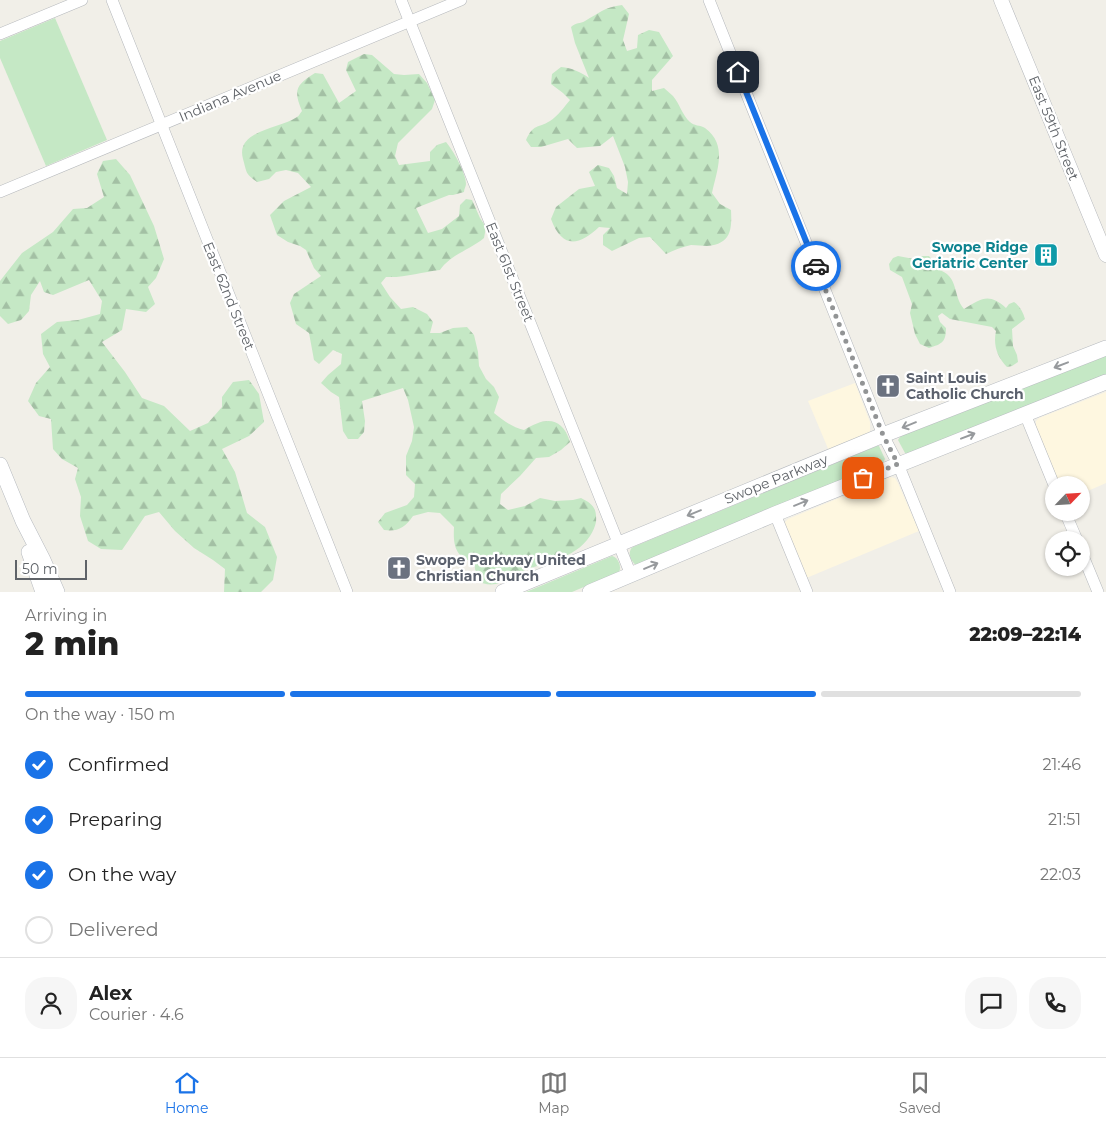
<!DOCTYPE html>
<meta charset="utf-8">
<style>
:root{--surface:#fff;--page:#f6f6f6;--text:#222;--muted:#767676;--line:#e0e0e0;--accent:#1a73e8}
body{margin:0;font-family:Montserrat,sans-serif;background:var(--page);color:var(--text);height:100vh;display:flex;flex-direction:column;font-size:19px;white-space:nowrap}
*{box-sizing:border-box;margin:0}
p{font-size:16px;color:var(--muted)}
.icon{flex:none;width:28px;height:28px;fill:none;stroke:currentColor;stroke-width:2;stroke-linecap:round;stroke-linejoin:round}
.map{position:relative;height:592px;overflow:hidden}
.panel{display:flex;flex-direction:column;background:var(--surface);flex:1}
.panel>*{flex:none}
.needle{width:32px;rotate:65deg}
.controls{position:absolute;left:1045px;top:476px;display:grid;gap:10px}
.controls a{display:grid;place-items:center;width:45px;height:45px;border-radius:50%;background:var(--surface);box-shadow:0 1px 4px #0004;font-size:25px}
.scale{position:absolute;left:15px;bottom:12px;width:72px;box-sizing:border-box;padding-left:5px;border:2px solid #5f6368;border-top:0;font-size:14px;line-height:18px;white-space:nowrap;color:#5f6368;-webkit-text-stroke:4px #fff;paint-order:stroke}
.pin{position:absolute;display:grid;place-items:center;width:42px;height:42px;color:#fff;margin:-21px;border-radius:10px;box-shadow:0 2px 8px #0006}
.courier{position:absolute;display:grid;place-items:center;width:50px;height:50px;margin:-25px;border:4px solid #1a73e8;border-radius:50%;background:#fff;color:#222;box-shadow:0 1px 6px #0007}
.summary em{font-style:normal;font-weight:800}
.summary div{display:flex;flex-direction:column-reverse}
.summary{display:flex;align-items:center;justify-content:space-between;height:85px;padding:0 25px}
h1{font-size:32px;font-weight:800;line-height:38px}
.bar{display:grid;grid-template-columns:repeat(4,1fr);gap:8px 5px;align-content:center;height:60px;padding:0 25px}
.bar i{height:6px;border-radius:4px;background:var(--line)}
.bar .selected{background:var(--accent)}
.bar p{grid-column:span 4}
.line{display:flex;align-items:center;gap:12px;padding:0 25px;border-top:1px solid var(--line)}
.line div{flex:1}
.round{display:grid;place-items:center;flex:none;width:52px;height:52px;border-radius:20px;background:var(--page)}
ol{padding:0 25px;list-style:none}
li{display:flex;align-items:center;gap:15px;height:55px}
li p{margin-inline-start:auto}
li .icon{padding:5px;border-radius:50%;background:var(--accent);color:#fff;stroke-width:4}
li:last-child{color:var(--muted)}
li i{width:28px;height:28px;border:2px solid var(--line);border-radius:50%}
.dock{display:flex;justify-content:space-around;align-items:center;height:70px;border-top:1px solid var(--line);background:var(--surface);font-size:14px;color:var(--muted)}
.dock a{display:grid;justify-items:center;gap:2px}
.dock .selected{color:var(--accent)}
.map>svg:first-child{display:block}
.commercial{fill:#fef7e0}
.green{fill:#c5e8c5}
.forest{fill:url(#forest-firs)}
.lines{fill:none;stroke-linecap:round;stroke-linejoin:round}
.minor-casing{stroke:#b5b8bc;stroke-width:12}
.tertiary-casing{stroke:#b5b8bc;stroke-width:15}
.secondary-casing{stroke:#b6babf;stroke-width:16}
.minor{stroke:#fff;stroke-width:11}
.tertiary{stroke:#fff;stroke-width:14}
.secondary{stroke:#fff;stroke-width:15}
.oneway{stroke:#979a9d}
.done{stroke:#929495;stroke-width:5;stroke-dasharray:0 9}
.route{stroke:#1a73e8;stroke-width:6}
.labels{text-anchor:middle;dominant-baseline:central;stroke-width:4.5;stroke-linejoin:round;paint-order:stroke}
.street-label{font-size:14px;fill:#5f6368;stroke:#fff}
.culture-label{font-size:14px;font-weight:bold;fill:#0d838f;stroke:#fff;text-anchor:end}
.worship-label{font-size:14px;font-weight:bold;fill:#5b616d;stroke:#fff;text-anchor:start}
</style>
<div class="map">
<svg width="1106" height="592" viewBox="0 0 1106 592">
<defs>
<pattern id="forest-firs" width="22" height="20" patternUnits="userSpaceOnUse" patternTransform="scale(1.25)"><rect width="22" height="20" fill="#c5e8c5"/><path d="M5 1l3.5 6h-7zM16 11l3.5 6h-7z" fill="#a3c0a4"/></pattern>
</defs>
<rect width="100%" height="100%" fill="#f1efe8"/>
<!-- commercial -->
<g class="commercial">
<polygon points="855,383 870,422 870,431 868,434 829,451 808,401"/>
<polygon points="1106,392 1106,483 1081,494 1081,485 1060,485 1036,427 1036,421 1039,418"/>
<polygon points="890,477 895,478 898,483 919,531 804,579 784,523 788,519"/>
</g>
<!-- green -->
<g class="green">
<polygon points="55,18 107,140 46,166 0,58 0,41"/>
<polygon points="1106,356 1106,375 908,453 905,453 898,440 900,437 904,435"/>
<path d="M877 446H879L885 459 883 463 636 565C630 561 627 551 633 547Z"/>
<path d="M612 556C618 557 622 567 619 572L572 592H526Z"/>
</g>
<!-- forest -->
<g class="forest">
<path d="M622 5 629 14 623 40 627 51 637 48 638 35 649 30 659 32 673 56 652 80V91L664 88C667 91 670 93 673 96 680 104 682 115 690 122 694 126 700 125 705 128 728 145 717 170 712 193L720 204 731 210C732 230 731 244 707 246 702 246 697 245 691 245 682 247 674 250 666 254L650 237 639 238 612 251 603 245V235L610 228 599 227C579 246 562 249 551 219L556 207 579 189 595 186 589 172 598 165 609 168 614 176 617 188 627 194 628 182 625 167 613 136 600 146 577 148 568 139 541 147H531L526 140C534 123 537 129 550 121 558 116 564 107 570 100L563 93 551 84 552 74 561 67C572 68 581 72 589 78L575 43 571 27C576 22 580 24 585 21 599 13 605 7 622 5Z"/>
<path d="M364 54 372 55 394 74 404 75 419 74 427 83 435 100 432 109 398 143 395 156 399 165 430 161V152L437 145 446 142C453 150 466 173 466 184 466 186 464 189 464 192L453 195H449L416 208 428 233 442 229 459 216 460 205 466 199 472 200 480 218 486 227 484 238C470 250 451 254 440 270 422 272 404 278 386 277L381 283 390 297 401 309 413 307 427 314 433 322 430 333H440L453 328 467 327 474 335 478 352 479 366 486 379 494 387 499 397 494 413C504 421 512 427 524 430 545 417 562 416 570 442L561 450 549 457 536 458 520 476 501 494 500 504 508 510 525 506 540 498 555 501 573 500 581 498C593 504 597 508 596 522 595 527 593 531 590 536 574 560 544 562 520 572 511 576 505 582 496 584 488 585 484 584 477 581L474 562C455 557 453 545 454 527L440 513 428 512 413 516C405 528 397 532 384 530L378 522 385 513 407 505 414 497 415 484 406 475V456L412 441 414 427 408 400 403 388 362 401 365 421 364 432 358 439H348L343 431 339 397 331 392 321 383 328 375 341 364 342 354 333 350 319 364 314 360 309 333 296 324 290 303 294 294 321 276 314 268 306 250 300 246 288 242 277 235 270 215 284 201 311 187 298 173 286 170 276 172 269 179 257 182C245 173 247 173 243 159 235 130 280 129 297 117 299 116 300 113 302 111 293 90 296 85 315 73L323 74 339 103 356 91 346 70 348 62Z"/>
<polygon points="116,159 130,175 154,226 164,259 156,278 148,287 155,304 146,312 126,309 122,330 102,342 125,372 142,398 164,406 190,431 208,423 222,407 222,397 233,382 249,380 259,394 264,422 249,436 222,449 235,472 247,513 265,527 277,557 273,580 261,592 224,592 225,569 213,560 194,548 175,531 159,512 145,516 122,550 101,549 88,541 80,516 81,497 75,479 78,468 62,459 53,449 51,419 39,416 28,401 36,383 50,367 43,354 41,334 57,322 78,320 100,314 102,301 89,280 53,295 44,292 40,281 31,295 29,311 21,320 8,324 0,316 0,281 22,253 53,232 73,209 87,208 104,197 97,174 103,161"/>
<path d="M898 256 914 259 923 256H929L935 263 937 269C960 276 952 295 964 309 982 298 989 293 1006 308L1009 304 1014 302C1020 306 1023 312 1025 319L1012 329 1013 346 1017 355 1018 362 1012 366 1007 367C997 357 993 345 996 331L992 327 950 319 942 313 938 316 940 322 946 328C946 342 942 344 929 348L920 344 915 334 910 313 912 304 902 277 890 270 889 264 893 258Z"/>
</g>
<g class="lines">
<defs>
<g id="minor">
<polyline points="112,0 347,592"/>
<polyline points="401,0 631,575"/>
<polyline points="709,0 883,435 898,464 950,592"/>
<polyline points="0,34 82,0"/>
<polyline points="0,192 461,0"/>
<polyline points="1025,414 1054,485"/>
<polyline points="1065,512 1077,540"/>
<polyline points="775,514 807,592"/>
<polyline points="1081,551 1098,592"/>
</g>
<polyline id="tertiary" points="1001,0 1106,255"/>
<g id="secondary">
<polyline points="0,465 23,521 43,560 57,592"/>
<polyline points="29,552 43,592"/>
<polyline points="503,592 883,435 1106,348"/>
<polyline points="590,592 775,514 1106,382"/>
</g>
</defs>
<!-- minor casing -->
<use href="#minor" class="minor-casing"/>
<!-- tertiary casing -->
<use href="#tertiary" class="tertiary-casing"/>
<!-- secondary casing -->
<use href="#secondary" class="secondary-casing"/>
<!-- minor -->
<use href="#minor" class="minor"/>
<!-- tertiary -->
<use href="#tertiary" class="tertiary"/>
<!-- secondary -->
<use href="#secondary" class="secondary"/>
</g>
<!-- one-way arrows -->
<defs><path id="oneway-shaft" d="M-6 0H5M1.5-3L5.5 0L1.5 3" fill="none" stroke-width="1.6" stroke-linecap="round" stroke-linejoin="round" transform="scale(1.25)"/></defs>
<g class="oneway">
<use href="#oneway-shaft" transform="translate(1061 365) rotate(159)"/>
<use href="#oneway-shaft" transform="translate(909 425) rotate(158)"/>
<use href="#oneway-shaft" transform="translate(968 436) rotate(-21)"/>
<use href="#oneway-shaft" transform="translate(801 503) rotate(-22)"/>
<use href="#oneway-shaft" transform="translate(694 513) rotate(158)"/>
<use href="#oneway-shaft" transform="translate(651 566) rotate(-23)"/>
</g>
<g class="lines">
<!-- done -->
<polyline class="done" points="816,266 883,435 898,464 863,478"/>
<!-- route -->
<polyline class="route" points="738,72 816,266"/>
</g>
<!-- icons -->
<defs>
<symbol id="building-square" viewBox="-11 -11 22 22"><rect x="-9" y="-9" width="18" height="18" rx="4" fill="#0f9aa8" stroke="#fff"/><path d="M-4-6H4V6H1V3H-1V6H-4ZM-2.5-4.3h1.7v1.8h-1.7ZM.8-4.3h1.7v1.8H.8ZM-2.5-1h1.7V.8h-1.7ZM.8-1h1.7V.8H.8Z" fill="#fff"/></symbol>
<symbol id="church-square" viewBox="-11 -11 22 22"><rect x="-9" y="-9" width="18" height="18" rx="4" fill="#6b7280" stroke="#fff"/><path d="M-1.2-6h2.4v3.5h3.3v2.4h-3.3V6h-2.4V-.1h-3.3v-2.4h3.3Z" fill="#fff"/></symbol>
</defs>
<g fill-rule="evenodd">
<use href="#building-square" x="1032" y="241" width="28" height="28"/>
<use href="#church-square" x="874" y="372" width="28" height="28"/>
<use href="#church-square" x="385" y="554" width="28" height="28"/>
</g>
<g class="labels">
<!-- street labels -->
<g class="street-label">
<text transform="translate(230 96) rotate(-23)">Indiana Avenue</text>
<text transform="translate(1054 128) rotate(68)">East 59th Street</text>
<text transform="translate(510 272) rotate(68)">East 61st Street</text>
<text transform="translate(229 296) rotate(68)">East 62nd Street</text>
<text transform="translate(776 479) rotate(-22)">Swope Parkway</text>
</g>
<!-- culture labels -->
<g class="culture-label">
<text x="1028" y="247">Swope Ridge<tspan x="1028" dy="16">Geriatric Center</tspan></text>
</g>
<!-- worship labels -->
<g class="worship-label">
<text x="906" y="378">Saint Louis<tspan x="906" dy="16">Catholic Church</tspan></text>
<text x="416" y="560">Swope Parkway United<tspan x="416" dy="16">Christian Church</tspan></text>
</g>
</g>
</svg>
<div class="controls">
<a><svg class="needle" viewBox="-14 -14 28 28"><path d="M0-13l5 13h-10z" fill="#e53935"/><path d="M0 13l5-13h-10z" fill="#767676"/></svg></a>
<a><svg class="icon" aria-label="locate" viewBox="0 0 24 24"><circle cx="12" cy="12" r="6"/><path d="M12 2v4M12 18v4M2 12h4M18 12h4"/></svg></a>
</div>
<div class="scale">50 m</div>
<div class="pin" style="left:863px;top:478px;background:#ea580c"><svg class="icon" aria-label="bag" viewBox="0 0 24 24"><path d="M5 8h14l-1 12H6zM9 8a3 3 0 0 1 6 0"/></svg></div>
<div class="pin" style="left:738px;top:72px;background:#1f2937"><svg class="icon" aria-label="home" viewBox="0 0 24 24"><path d="M3 11l9-7 9 7M6 9v11h12V9"/></svg></div>
<div class="courier" style="left:816px;top:266px"><svg class="icon" aria-label="car" viewBox="0 0 24 24"><path d="M5 17H2v-5l4-1 3-4h7l3 4 3 1v5h-3M9 17h6M6 11h13"/><circle cx="7" cy="17" r="2"/><circle cx="17" cy="17" r="2"/></svg></div>
</div>
<section class="panel">
<div class="summary"><div><h1>2 min</h1><p>Arriving in</p></div><em>22:09–22:14</em></div>
<div class="bar"><i class="selected"></i><i class="selected"></i><i class="selected"></i><i></i><p>On the way · 150 m</p></div>
<ol>
<li><svg class="icon" aria-label="check" viewBox="0 0 24 24"><path d="M5 12l5 5 9-10"/></svg>Confirmed<p>21:46</p></li>
<li><svg class="icon" aria-label="check" viewBox="0 0 24 24"><path d="M5 12l5 5 9-10"/></svg>Preparing<p>21:51</p></li>
<li><svg class="icon" aria-label="check" viewBox="0 0 24 24"><path d="M5 12l5 5 9-10"/></svg>On the way<p>22:03</p></li>
<li><i></i>Delivered</li>
</ol>
<div class="line" style="height:90px"><a class="round"><svg class="icon" aria-label="person" viewBox="0 0 24 24"><circle cx="12" cy="8" r="4"/><path d="M4 21q1-7 8-7t8 7"/></svg></a><div><b>Alex</b><p>Courier · 4.6</p></div><a class="round"><svg class="icon" aria-label="chat" viewBox="0 0 24 24"><path d="M4 5h16v11H9l-5 4z"/></svg></a><a class="round"><svg class="icon" aria-label="phone" viewBox="0 0 24 24"><path d="M5 4h4l2 5-3 2q2 4 5 5l2-3 5 2v4C11 20 4 13 5 4z"/></svg></a></div>
</section>
<nav class="dock">
<a class="selected"><svg class="icon" aria-label="home" viewBox="0 0 24 24"><path d="M3 11l9-7 9 7M6 9v11h12V9"/></svg>Home</a>
<a><svg class="icon" aria-label="map" viewBox="0 0 24 24"><path d="M3 6l6-2 6 2 6-2v14l-6 2-6-2-6 2zM9 4v14M15 6v14"/></svg>Map</a>
<a><svg class="icon" aria-label="saved" viewBox="0 0 24 24"><path d="M7 4h10v16l-5-4-5 4z"/></svg>Saved</a>
</nav>
